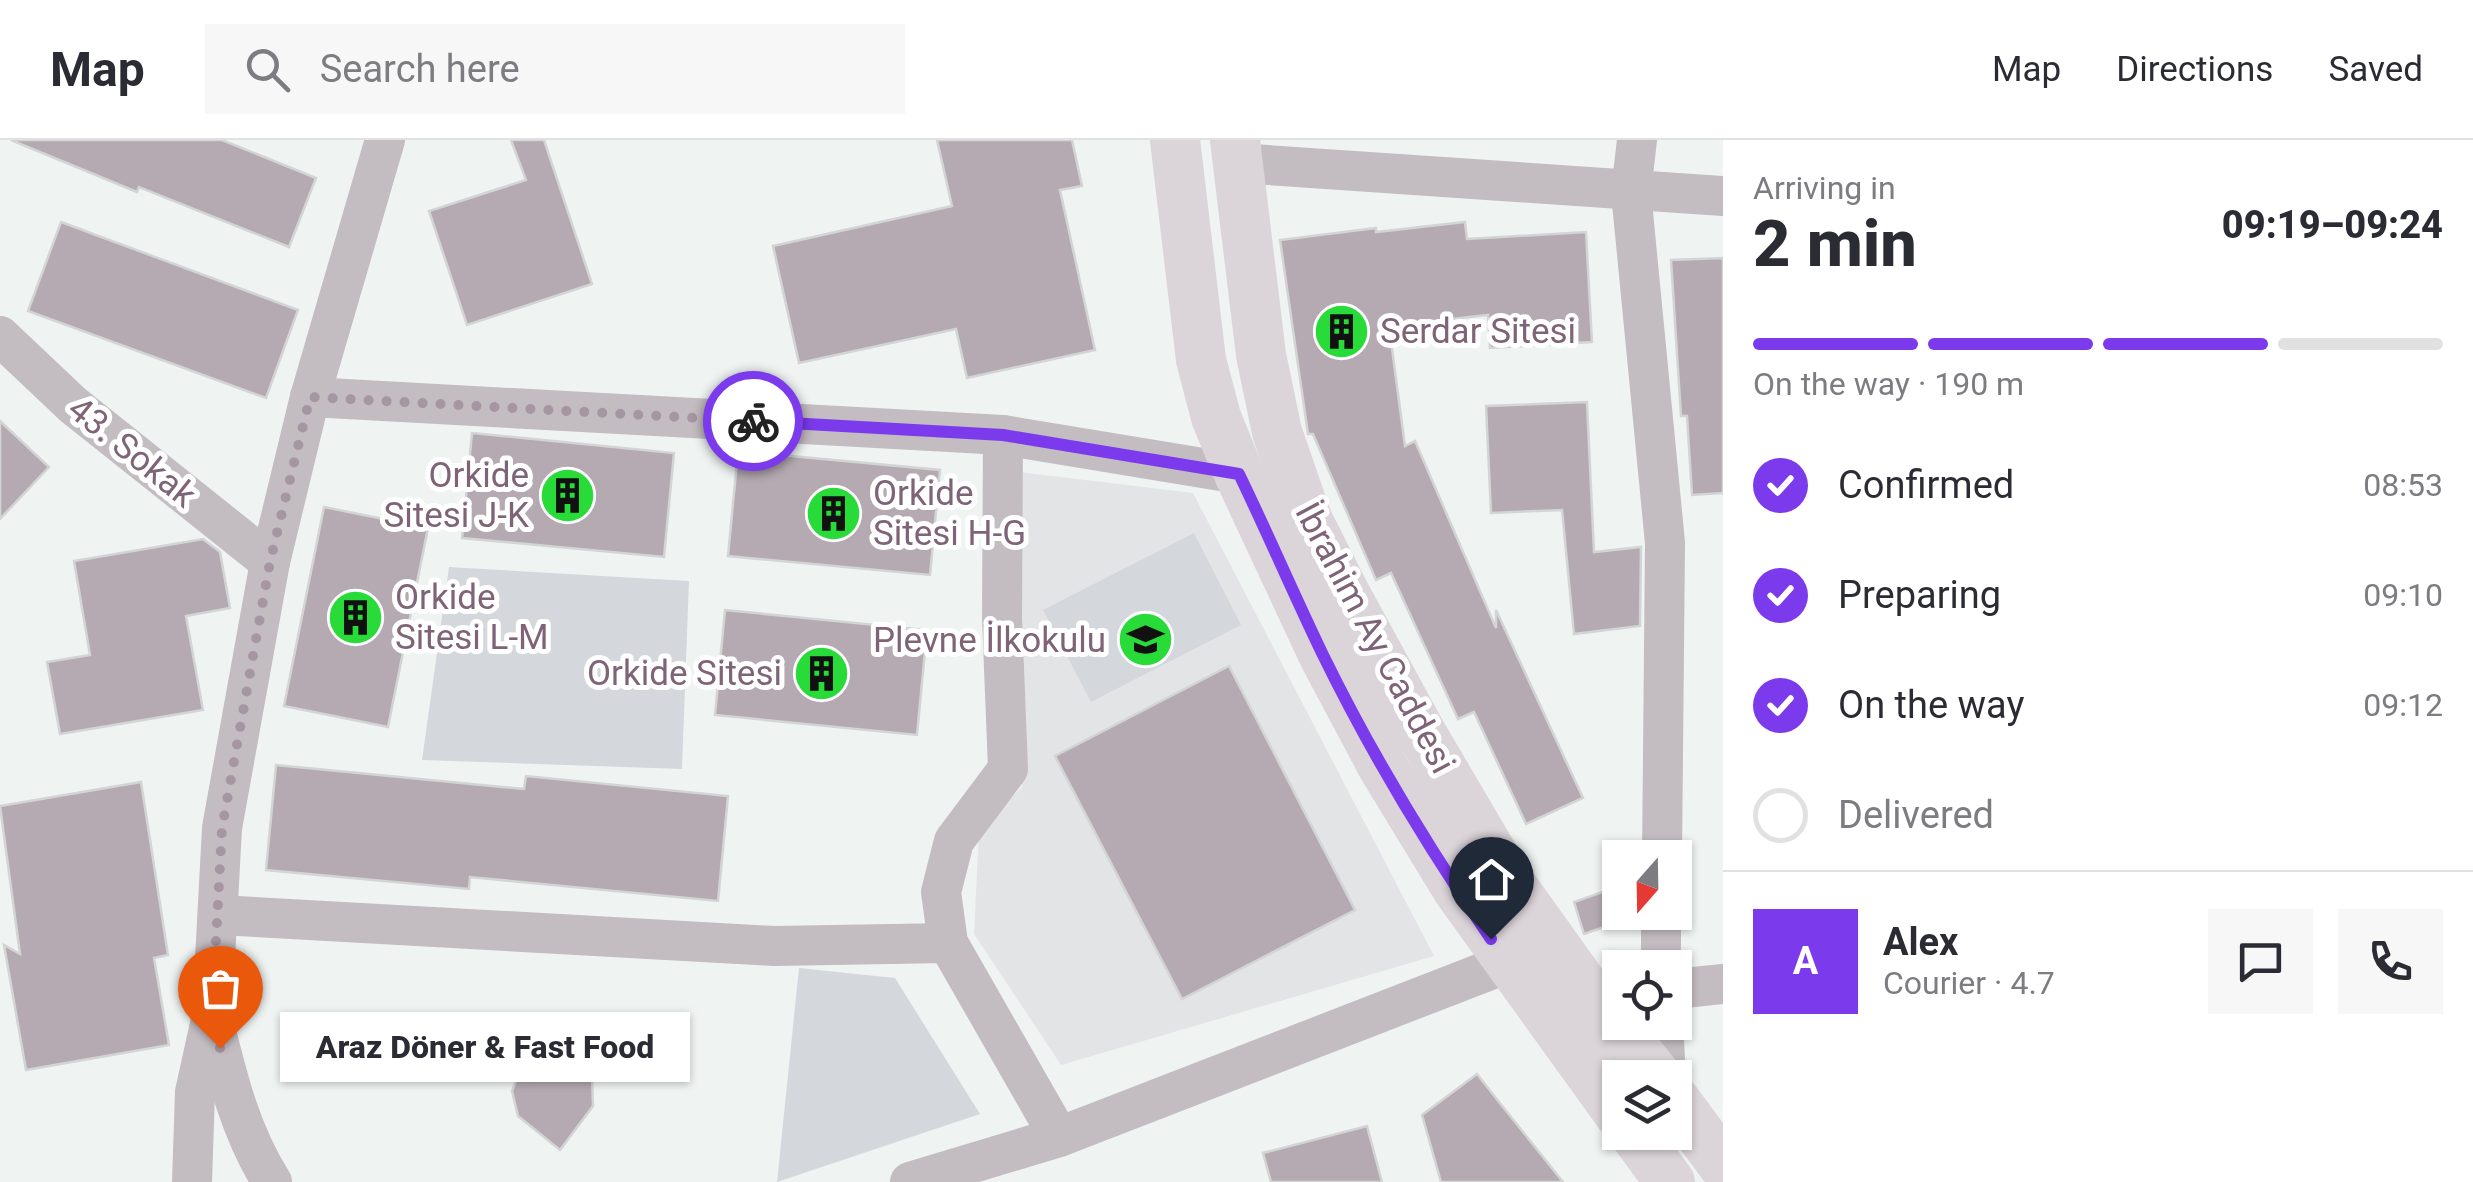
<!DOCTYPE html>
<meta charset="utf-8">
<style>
:root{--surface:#fff;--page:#f7f7f7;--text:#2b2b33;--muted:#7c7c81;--line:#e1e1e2;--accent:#7c3aed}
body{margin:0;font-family:Roboto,sans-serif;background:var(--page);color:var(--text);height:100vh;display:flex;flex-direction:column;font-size:38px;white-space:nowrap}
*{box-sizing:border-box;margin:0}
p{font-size:32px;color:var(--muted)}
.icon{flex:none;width:55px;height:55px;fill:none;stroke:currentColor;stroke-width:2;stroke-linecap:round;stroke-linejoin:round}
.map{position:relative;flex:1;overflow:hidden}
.details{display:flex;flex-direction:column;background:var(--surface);width:750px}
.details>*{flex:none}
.needle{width:65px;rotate:200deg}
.buttons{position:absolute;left:1602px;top:700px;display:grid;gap:20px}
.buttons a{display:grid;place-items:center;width:90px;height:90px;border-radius:0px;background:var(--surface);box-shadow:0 2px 8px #0004;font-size:50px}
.pin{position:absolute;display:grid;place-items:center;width:85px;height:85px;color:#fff;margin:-102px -42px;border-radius:50% 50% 50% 0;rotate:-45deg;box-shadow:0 0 10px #0007}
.pin .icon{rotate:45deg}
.courier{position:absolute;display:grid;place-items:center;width:100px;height:100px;margin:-50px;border:8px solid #7c3aed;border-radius:50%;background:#fff;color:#222;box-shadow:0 2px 12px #0007}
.bubble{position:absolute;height:70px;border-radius:0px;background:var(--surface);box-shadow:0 2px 8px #0004;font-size:32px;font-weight:800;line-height:70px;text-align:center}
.headline em{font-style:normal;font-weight:800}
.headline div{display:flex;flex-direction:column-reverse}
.headline{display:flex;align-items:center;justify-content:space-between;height:170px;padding:0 30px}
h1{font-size:65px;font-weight:800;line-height:75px}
.bar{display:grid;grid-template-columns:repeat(4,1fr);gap:15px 10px;align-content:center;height:120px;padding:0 30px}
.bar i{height:12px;border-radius:8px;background:var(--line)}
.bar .on{background:var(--accent)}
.bar p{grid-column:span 4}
.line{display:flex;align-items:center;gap:25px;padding:0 30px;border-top:2px solid var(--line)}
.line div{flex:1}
.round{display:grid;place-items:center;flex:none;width:105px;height:105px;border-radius:0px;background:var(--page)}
ol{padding:0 30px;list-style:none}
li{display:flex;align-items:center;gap:30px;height:110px}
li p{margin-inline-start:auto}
li .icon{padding:10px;border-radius:50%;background:var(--accent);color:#fff;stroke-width:4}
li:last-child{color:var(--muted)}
li i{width:55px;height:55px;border:5px solid var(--line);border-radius:50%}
header{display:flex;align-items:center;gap:60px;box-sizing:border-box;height:140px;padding:0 50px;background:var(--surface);border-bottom:2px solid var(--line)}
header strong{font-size:48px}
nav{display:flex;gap:55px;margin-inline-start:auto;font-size:35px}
.search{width:700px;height:90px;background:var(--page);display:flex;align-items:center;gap:25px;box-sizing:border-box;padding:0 35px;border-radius:0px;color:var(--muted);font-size:38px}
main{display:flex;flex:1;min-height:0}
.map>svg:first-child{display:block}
.built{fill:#e3e4e5}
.green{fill:#d4d8dd}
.building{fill:#b5aab2;stroke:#d2d5d4;stroke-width:2.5}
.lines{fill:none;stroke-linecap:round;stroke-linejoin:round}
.minor{stroke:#c3bcc1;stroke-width:40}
.major{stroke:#dbd4d9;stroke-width:50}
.done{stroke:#a696a2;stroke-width:10;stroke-dasharray:0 18}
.route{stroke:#7c3aed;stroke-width:12}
.labels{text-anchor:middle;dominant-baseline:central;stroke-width:10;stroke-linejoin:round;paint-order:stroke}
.poi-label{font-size:35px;fill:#7f6477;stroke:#fff;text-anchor:start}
.street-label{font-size:35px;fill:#7f6477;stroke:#fff}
</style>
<header>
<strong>Map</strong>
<div class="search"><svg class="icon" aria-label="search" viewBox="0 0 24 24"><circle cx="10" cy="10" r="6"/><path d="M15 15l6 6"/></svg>Search here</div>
<nav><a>Map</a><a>Directions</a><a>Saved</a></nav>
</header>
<main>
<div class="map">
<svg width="1723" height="1042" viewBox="0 0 1723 1042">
<rect width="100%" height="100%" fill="#eff4f3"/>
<!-- built -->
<polygon class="built" points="1019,332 1193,353 1434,816 1061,925 974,794 979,691 1022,647"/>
<!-- green -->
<g class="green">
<polygon points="1194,393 1241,485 1091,562 1043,470"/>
<polygon points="449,427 689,441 682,629 422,620"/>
<polygon points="799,828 895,838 980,974 777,1042"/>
</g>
<!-- building -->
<g class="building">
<polygon points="11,0 222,0 316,38 289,107 139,47 137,52"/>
<polygon points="511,0 544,0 592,144 467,185 429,71 526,40"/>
<polygon points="937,0 1072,0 1082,46 1060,50 1095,210 967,238 956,189 799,223 773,106 952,66"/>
<polygon points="61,82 298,170 266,258 28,171"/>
<polygon points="1465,82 1467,99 1586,92 1592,202 1490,208 1488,175 1389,186 1405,306 1415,301 1496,488 1496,470 1583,658 1526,684 1474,572 1458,579 1391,433 1376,440 1313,294 1308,294 1280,100 1376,88 1376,92"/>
<polygon points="1723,118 1723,353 1692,355 1687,276 1681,276 1671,120"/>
<polygon points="1587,262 1594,412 1641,407 1640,486 1574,494 1562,370 1491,373 1486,266"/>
<polygon points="0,281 49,327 0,379"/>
<polygon points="472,293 674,313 664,417 462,398"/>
<polygon points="738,311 940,330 930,435 728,416"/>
<polygon points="324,367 428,388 388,587 284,566"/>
<polygon points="203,399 220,412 230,468 186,476 203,570 60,594 47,522 90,515 74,421"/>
<polygon points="725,470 927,490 917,595 715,575"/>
<polygon points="1229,526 1355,770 1182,859 1055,616"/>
<polygon points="276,625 524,649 526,636 728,656 718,761 470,737 469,749 266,730"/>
<polygon points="141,642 168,815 154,818 169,905 26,930 4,805 20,814 0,666"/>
<polygon points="1605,751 1616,783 1584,794 1574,762"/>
<polygon points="546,913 573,918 592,938 593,966 560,1010 518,976 512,951 522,926"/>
<polygon points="1477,934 1499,962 1563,1042 1441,1042 1422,975"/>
<polygon points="1367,986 1382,1042 1271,1042 1263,1013"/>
</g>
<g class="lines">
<!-- minor -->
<g class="minor">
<polyline points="1637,0 1631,52 1665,403 1662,718"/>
<polyline points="1238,23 1723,56"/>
<polyline points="0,196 73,265 270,422"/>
<polyline points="310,257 1003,295 1239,334"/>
<polyline points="1003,295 1002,478 1008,629 954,701 941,752 948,803 1059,997"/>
<polyline points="219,775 774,806 948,803"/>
<polyline points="1661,828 1661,772"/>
<polyline points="1675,849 1723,844"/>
<polyline points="1663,882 1666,938"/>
<path d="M214 883C228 940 241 993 272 1042"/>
<polyline points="192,1042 195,952 212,875 222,688 270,422 310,257 385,0"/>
<polyline points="910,1042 1059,997 1508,823 1532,807"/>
</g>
<!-- major -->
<g class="major">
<polyline points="1175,0 1201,220 1216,277 1239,334 1324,516 1383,627 1458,750 1620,975"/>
<polyline points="1235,0 1261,215 1277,292 1307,379 1344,452 1420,591 1507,739 1583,845 1658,938"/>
<polyline points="1675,960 1723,1025"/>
<polyline points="1633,992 1670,1042"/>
</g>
</g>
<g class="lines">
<!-- done -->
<polyline class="done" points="220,908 212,875 222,688 270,422 310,257 753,281"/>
<!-- route -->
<path class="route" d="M753 281 1003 295 1239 334C1268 394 1294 455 1323 515 1371 613 1429 709 1491 799"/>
</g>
<!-- icons -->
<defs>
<symbol id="building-disc" viewBox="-11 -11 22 22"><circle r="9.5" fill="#28db38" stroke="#fff"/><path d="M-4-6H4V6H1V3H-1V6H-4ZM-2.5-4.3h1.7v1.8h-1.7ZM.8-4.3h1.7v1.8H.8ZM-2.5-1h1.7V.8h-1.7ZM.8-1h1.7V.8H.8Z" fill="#111"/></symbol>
<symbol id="school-disc" viewBox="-11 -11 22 22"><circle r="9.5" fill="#28db38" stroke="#fff"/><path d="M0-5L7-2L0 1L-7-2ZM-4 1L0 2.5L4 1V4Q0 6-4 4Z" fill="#111"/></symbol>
</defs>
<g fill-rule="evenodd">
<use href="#building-disc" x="1310" y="160" width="63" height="63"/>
<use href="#building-disc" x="536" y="324" width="63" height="63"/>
<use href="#building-disc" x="802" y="342" width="63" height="63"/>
<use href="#building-disc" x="324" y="446" width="63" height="63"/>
<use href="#school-disc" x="1114" y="468" width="63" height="63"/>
<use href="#building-disc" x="790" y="502" width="63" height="63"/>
</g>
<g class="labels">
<!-- poi labels -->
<g class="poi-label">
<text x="1380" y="191">Serdar Sitesi</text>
<text x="529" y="335" text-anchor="end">Orkide<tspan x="529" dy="40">Sitesi J-K</tspan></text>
<text x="873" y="353">Orkide<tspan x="873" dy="40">Sitesi H-G</tspan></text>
<text x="395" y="457">Orkide<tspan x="395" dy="40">Sitesi L-M</tspan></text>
<text x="1106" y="500" text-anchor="end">Plevne İlkokulu</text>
<text x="782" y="533" text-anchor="end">Orkide Sitesi</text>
</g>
<!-- street labels -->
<g class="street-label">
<text transform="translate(132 312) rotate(39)">43. Sokak</text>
<text transform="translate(1375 498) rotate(62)">İbrahim Ay Caddesi</text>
</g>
</g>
</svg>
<div class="buttons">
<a><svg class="needle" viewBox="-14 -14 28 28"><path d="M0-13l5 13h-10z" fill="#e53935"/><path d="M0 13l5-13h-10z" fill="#7c7c81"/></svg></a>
<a><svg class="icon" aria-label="locate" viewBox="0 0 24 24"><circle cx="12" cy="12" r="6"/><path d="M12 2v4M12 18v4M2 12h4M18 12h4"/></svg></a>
<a><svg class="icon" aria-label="layers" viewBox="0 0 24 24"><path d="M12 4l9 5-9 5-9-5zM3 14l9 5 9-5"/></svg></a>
</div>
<div class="pin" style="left:220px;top:908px;background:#ea580c"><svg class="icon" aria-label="bag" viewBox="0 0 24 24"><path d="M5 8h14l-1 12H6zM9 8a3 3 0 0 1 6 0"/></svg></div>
<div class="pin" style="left:1491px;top:799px;background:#1f2937"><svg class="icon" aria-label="home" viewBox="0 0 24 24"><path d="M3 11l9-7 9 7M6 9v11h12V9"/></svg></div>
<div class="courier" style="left:753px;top:281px"><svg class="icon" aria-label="bike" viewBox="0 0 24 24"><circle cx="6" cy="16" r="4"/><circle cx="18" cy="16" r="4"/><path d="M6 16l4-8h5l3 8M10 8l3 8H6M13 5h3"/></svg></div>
<div class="bubble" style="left:280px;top:872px;width:410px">Araz Döner &amp; Fast Food</div>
</div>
<section class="details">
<div class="headline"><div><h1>2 min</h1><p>Arriving in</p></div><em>09:19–09:24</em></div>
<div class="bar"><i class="on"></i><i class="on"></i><i class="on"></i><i></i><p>On the way · 190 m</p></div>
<ol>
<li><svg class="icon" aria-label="check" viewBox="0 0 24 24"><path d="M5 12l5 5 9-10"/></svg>Confirmed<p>08:53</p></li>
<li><svg class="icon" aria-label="check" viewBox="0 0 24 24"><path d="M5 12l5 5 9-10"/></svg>Preparing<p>09:10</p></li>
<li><svg class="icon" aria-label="check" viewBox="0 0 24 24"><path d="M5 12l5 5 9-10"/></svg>On the way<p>09:12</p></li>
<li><i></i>Delivered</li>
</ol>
<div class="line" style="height:180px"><b class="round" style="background:var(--accent);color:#fff">A</b><div><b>Alex</b><p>Courier · 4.7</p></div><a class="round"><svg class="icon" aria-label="chat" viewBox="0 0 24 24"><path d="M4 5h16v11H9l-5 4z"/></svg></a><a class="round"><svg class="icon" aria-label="phone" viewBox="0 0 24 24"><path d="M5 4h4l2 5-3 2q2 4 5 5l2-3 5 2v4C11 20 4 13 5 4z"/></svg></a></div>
</section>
</main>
